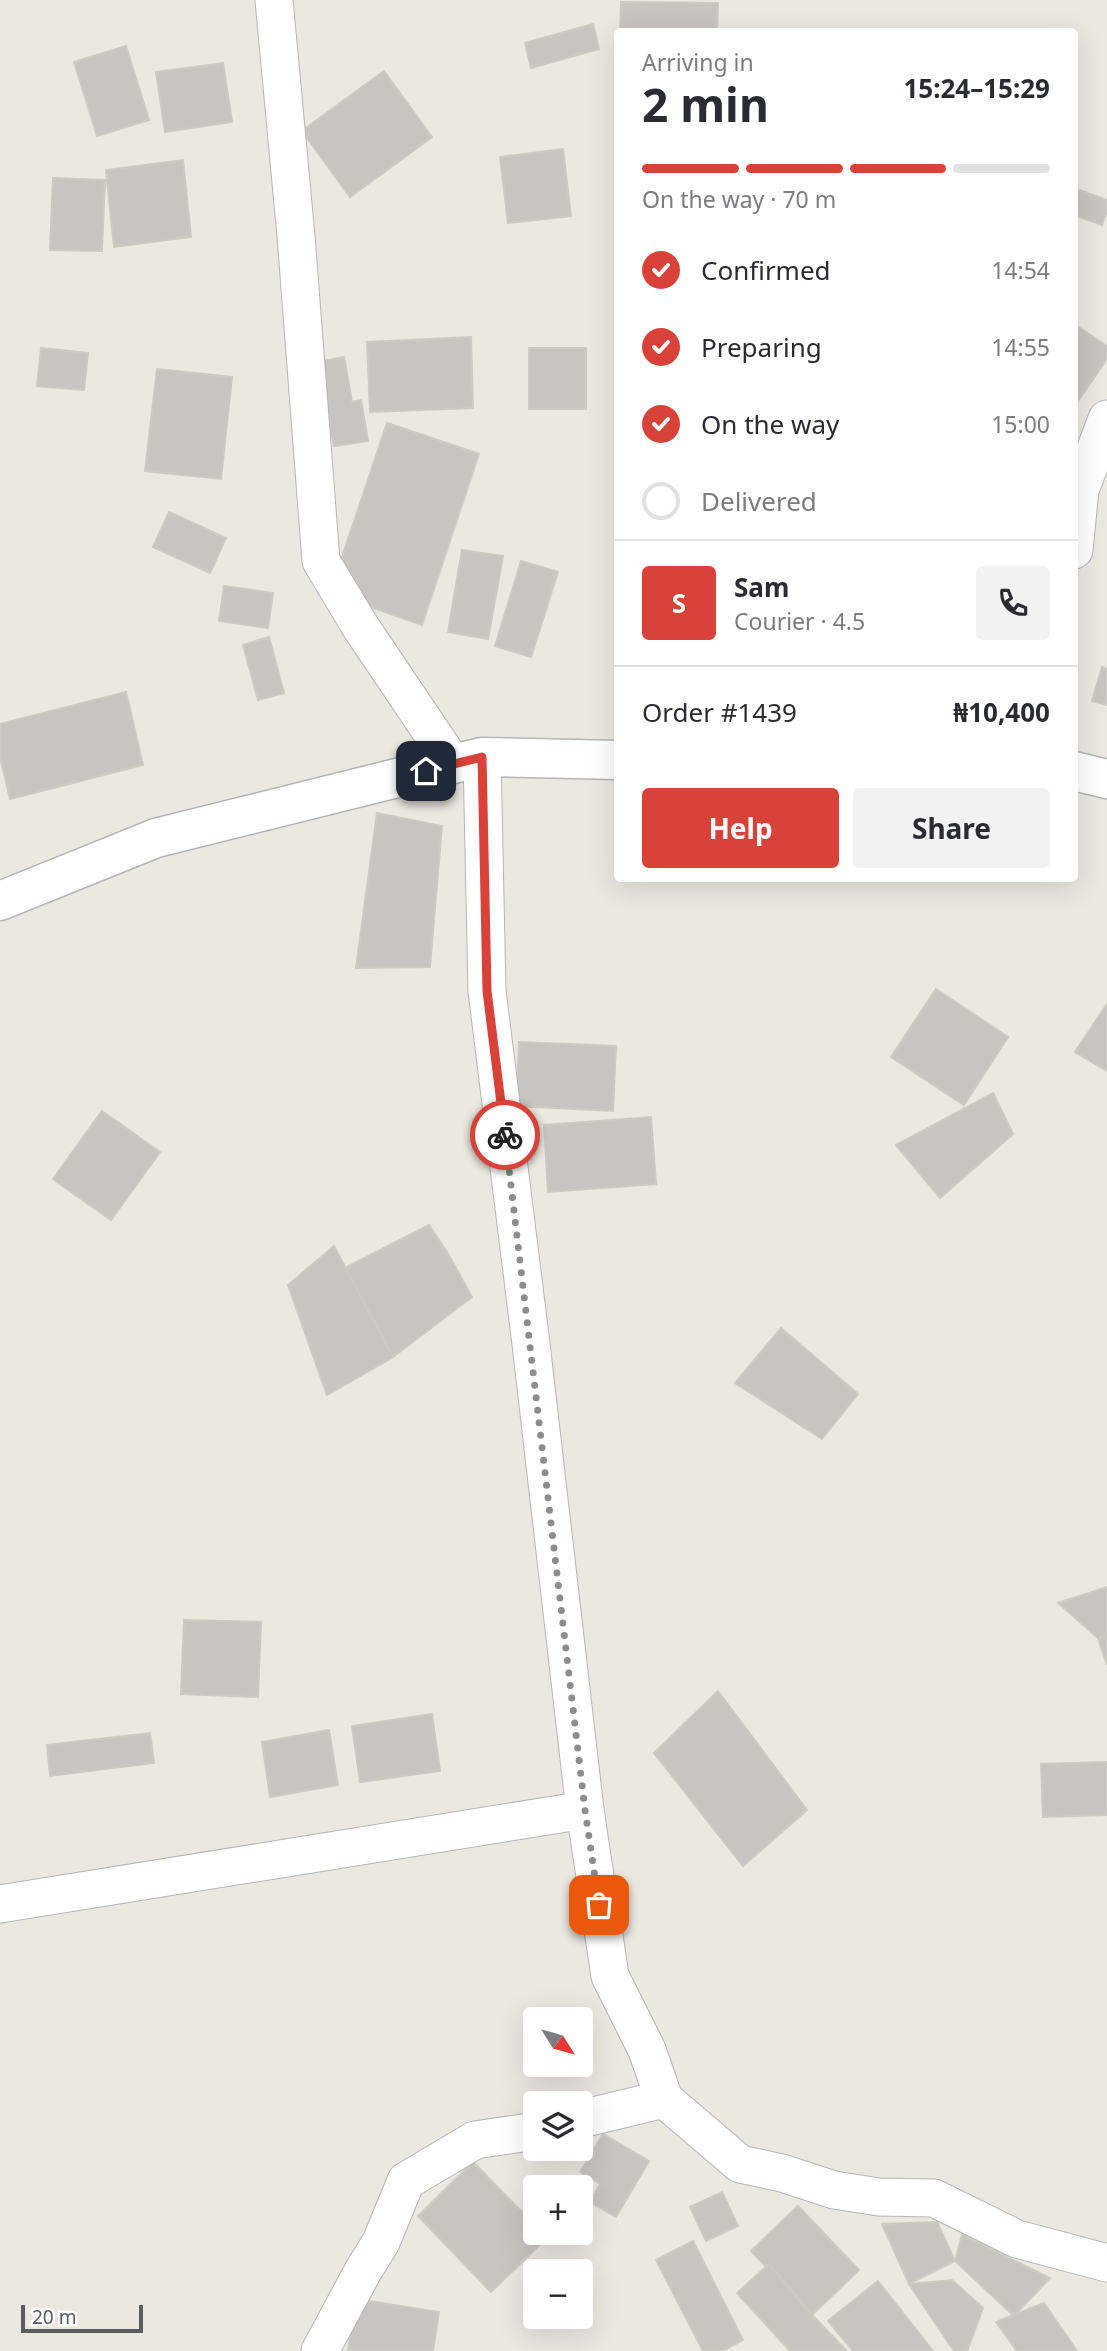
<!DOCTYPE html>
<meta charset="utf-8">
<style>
:root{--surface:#fff;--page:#f2f2f3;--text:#2b2b33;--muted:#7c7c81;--line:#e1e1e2;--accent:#d94238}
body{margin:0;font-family:"Noto Sans",sans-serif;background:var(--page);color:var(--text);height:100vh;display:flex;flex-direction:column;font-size:26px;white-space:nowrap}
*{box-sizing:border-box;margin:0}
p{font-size:23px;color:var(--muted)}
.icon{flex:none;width:38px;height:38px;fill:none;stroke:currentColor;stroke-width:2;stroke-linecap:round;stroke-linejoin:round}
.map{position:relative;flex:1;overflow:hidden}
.side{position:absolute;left:614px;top:28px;width:464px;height:854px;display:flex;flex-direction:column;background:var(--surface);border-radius:7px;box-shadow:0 7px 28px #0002}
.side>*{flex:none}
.needle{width:46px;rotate:127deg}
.fabs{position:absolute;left:523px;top:2007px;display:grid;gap:14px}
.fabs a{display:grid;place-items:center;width:70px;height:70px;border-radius:7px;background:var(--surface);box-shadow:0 7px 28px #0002;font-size:35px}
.scale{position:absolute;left:21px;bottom:18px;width:122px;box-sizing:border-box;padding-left:7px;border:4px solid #595c60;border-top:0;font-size:19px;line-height:24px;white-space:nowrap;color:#595c60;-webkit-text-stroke:5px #fff;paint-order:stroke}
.pin{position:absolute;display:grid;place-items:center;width:60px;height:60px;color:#fff;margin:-30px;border-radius:14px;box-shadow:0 4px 10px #0006}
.courier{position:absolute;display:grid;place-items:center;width:70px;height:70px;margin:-35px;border:5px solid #d94238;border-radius:50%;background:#fff;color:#222;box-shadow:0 2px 9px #0007}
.summary em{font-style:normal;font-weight:700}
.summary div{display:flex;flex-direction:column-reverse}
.summary{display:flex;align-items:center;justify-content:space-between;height:119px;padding:0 28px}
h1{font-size:46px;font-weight:700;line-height:52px}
.bar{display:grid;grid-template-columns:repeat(4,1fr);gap:10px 7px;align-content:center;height:84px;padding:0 28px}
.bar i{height:9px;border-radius:5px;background:var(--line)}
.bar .selected{background:var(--accent)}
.bar p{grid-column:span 4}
.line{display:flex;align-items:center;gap:18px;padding:0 28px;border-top:2px solid var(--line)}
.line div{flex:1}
.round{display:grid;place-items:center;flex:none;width:74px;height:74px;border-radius:7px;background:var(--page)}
ol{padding:0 28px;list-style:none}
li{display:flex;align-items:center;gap:21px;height:77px}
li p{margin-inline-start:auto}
li .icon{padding:7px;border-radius:50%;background:var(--accent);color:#fff;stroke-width:4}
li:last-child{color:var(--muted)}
li i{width:38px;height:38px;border:4px solid var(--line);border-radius:50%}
.button{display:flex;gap:14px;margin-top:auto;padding:14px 28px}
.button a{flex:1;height:80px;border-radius:7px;background:var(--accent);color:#fff;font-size:28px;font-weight:700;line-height:80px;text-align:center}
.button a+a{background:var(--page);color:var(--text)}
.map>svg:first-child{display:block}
.building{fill:#c8c5c0;stroke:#cfcabf;stroke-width:2}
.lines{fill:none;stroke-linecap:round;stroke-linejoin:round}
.street-casing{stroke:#b3b6ba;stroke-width:39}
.secondary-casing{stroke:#b2b5ba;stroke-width:41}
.street{stroke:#fff;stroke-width:37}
.secondary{stroke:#fff;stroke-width:38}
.done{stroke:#8c8d8d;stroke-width:7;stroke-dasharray:0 12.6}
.route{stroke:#d94238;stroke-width:9}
</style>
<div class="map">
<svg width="1107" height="2351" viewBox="0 0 1107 2351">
<rect width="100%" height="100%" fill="#ebe8e0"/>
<!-- building -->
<g class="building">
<polygon points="621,2 718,3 717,32 620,32"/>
<polygon points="593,24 599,49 531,68 525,43"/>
<polygon points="126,46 149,120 97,136 74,62"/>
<polygon points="223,63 232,122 165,132 156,72"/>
<polygon points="384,71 432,137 350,197 302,131"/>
<polygon points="563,149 571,216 508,223 500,157"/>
<polygon points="183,160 191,237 114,247 106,170"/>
<polygon points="53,178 105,180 102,251 50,250"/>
<polygon points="1074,188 1107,200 1107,212 1102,225 1074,215"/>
<polygon points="1074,324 1107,346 1107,359 1078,401 1074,399"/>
<polygon points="471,337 473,408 370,412 367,342"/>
<polygon points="41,348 88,353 84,390 37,386"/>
<rect x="529" y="348" width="57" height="61"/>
<polygon points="344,357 352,402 361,400 368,441 334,446 318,362"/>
<polygon points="157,369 232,377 221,479 145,471"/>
<polygon points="387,423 479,454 422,625 330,593"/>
<polygon points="169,512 226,538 210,573 153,547"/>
<polygon points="462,550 503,556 488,639 448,632"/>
<polygon points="521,561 558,572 531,657 495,646"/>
<polygon points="224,586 273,593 268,628 219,621"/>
<polygon points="269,637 284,693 258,700 243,645"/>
<polygon points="1102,667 1107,669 1107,705 1092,701"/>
<polygon points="126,692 143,765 10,799 0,757 0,724"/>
<polygon points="377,813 442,826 430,967 356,968"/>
<polygon points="936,989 1008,1037 964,1105 891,1057"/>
<polygon points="1107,1004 1107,1071 1075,1052"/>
<polygon points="519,1042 616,1046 613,1111 516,1106"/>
<polygon points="993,1093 1013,1134 940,1198 896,1145"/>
<polygon points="102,1111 160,1152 111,1220 53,1179"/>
<polygon points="651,1117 656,1184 548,1192 544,1125"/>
<polygon points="429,1225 447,1252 472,1297 393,1357 343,1269"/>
<polygon points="334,1246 393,1357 327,1395 288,1285"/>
<polygon points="781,1328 858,1394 822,1439 735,1383"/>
<polygon points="1107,1587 1107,1636 1098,1638 1058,1603"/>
<polygon points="184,1620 261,1622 258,1697 181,1694"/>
<polygon points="1107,1636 1107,1665 1098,1638"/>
<polygon points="718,1691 807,1810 743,1866 654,1753"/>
<polygon points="432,1714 440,1771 360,1782 352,1726"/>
<polygon points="329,1730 338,1785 270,1797 262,1742"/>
<polygon points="150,1733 154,1763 50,1776 47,1745"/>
<polygon points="1107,1762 1107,1815 1043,1817 1041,1764"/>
<polygon points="603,2134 649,2161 616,2217 590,2202 600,2184 580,2172"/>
<polygon points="473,2162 536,2226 536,2233 543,2233 547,2238 491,2292 418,2216"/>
<polygon points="722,2192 738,2226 706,2241 690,2207"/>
<polygon points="798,2206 859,2270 812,2315 751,2251"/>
<polygon points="937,2222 955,2261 909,2284 882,2224"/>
<polygon points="962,2235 1050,2278 1014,2316 955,2261"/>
<polygon points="693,2241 743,2340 722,2351 703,2351 656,2260"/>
<polygon points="769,2264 812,2315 847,2351 790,2351 737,2293"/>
<polygon points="952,2280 983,2308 967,2351 954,2351 909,2284"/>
<polygon points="878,2281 933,2351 853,2351 828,2321"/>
<polygon points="356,2299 439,2312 433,2351 348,2351"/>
<polygon points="1044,2303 1077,2351 1017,2351 996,2322"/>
</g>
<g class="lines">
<defs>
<g id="street">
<polyline points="274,0 296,236 321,561 360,626 453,764"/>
<polyline points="1074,550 1080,490 1107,419"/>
<polyline points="482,757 487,991 531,1344 585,1810 610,1976 647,2050 664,2099 740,2164 782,2173 834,2190 879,2197 934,2198 1017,2239 1107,2263"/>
<polyline points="0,1904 585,1810"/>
<polyline points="581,2119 664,2099"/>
<polyline points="320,2351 363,2271 381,2242 406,2181 475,2140 536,2131"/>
</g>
<g id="secondary">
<polyline points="1074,771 1107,779"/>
<polyline points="0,901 156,838 453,764 482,757 618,760"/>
</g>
</defs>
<!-- street casing -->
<use href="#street" class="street-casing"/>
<!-- secondary casing -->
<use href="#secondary" class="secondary-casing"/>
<!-- street -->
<use href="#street" class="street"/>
<!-- secondary -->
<use href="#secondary" class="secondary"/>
</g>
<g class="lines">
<!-- done -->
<polyline class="done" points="505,1135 585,1810 599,1905"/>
<!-- route -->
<polyline class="route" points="426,771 482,757 487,991 505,1135"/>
</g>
</svg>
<div class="fabs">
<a><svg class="needle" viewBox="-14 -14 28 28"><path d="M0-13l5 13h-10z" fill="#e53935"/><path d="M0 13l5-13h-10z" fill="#7c7c81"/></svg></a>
<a><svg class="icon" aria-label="layers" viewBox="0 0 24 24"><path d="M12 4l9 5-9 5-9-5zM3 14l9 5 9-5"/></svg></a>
<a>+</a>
<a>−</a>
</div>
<div class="scale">20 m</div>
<div class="pin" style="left:599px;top:1905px;background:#ea580c"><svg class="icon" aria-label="bag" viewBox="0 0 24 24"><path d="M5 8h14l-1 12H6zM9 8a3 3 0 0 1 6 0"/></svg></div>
<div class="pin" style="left:426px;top:771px;background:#1f2937"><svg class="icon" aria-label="home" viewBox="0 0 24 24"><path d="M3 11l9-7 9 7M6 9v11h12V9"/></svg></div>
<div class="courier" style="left:505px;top:1135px"><svg class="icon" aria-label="bike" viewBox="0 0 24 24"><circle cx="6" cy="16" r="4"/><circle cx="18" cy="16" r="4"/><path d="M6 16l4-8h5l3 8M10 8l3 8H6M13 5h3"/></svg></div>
<section class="side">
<div class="summary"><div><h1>2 min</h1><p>Arriving in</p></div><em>15:24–15:29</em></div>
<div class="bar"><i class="selected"></i><i class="selected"></i><i class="selected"></i><i></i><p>On the way · 70 m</p></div>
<ol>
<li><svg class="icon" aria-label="check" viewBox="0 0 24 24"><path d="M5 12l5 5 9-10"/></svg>Confirmed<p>14:54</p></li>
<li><svg class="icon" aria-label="check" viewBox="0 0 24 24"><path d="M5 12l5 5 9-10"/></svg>Preparing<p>14:55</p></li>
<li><svg class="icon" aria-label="check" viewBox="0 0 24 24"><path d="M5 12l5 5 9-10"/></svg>On the way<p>15:00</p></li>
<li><i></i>Delivered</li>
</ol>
<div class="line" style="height:126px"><b class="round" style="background:var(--accent);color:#fff">S</b><div><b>Sam</b><p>Courier · 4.5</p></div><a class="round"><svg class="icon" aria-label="phone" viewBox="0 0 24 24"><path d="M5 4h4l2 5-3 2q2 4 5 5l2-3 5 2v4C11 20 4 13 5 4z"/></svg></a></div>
<div class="line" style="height:91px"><div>Order #1439</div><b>₦10,400</b></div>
<div class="button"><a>Help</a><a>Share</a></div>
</section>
</div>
